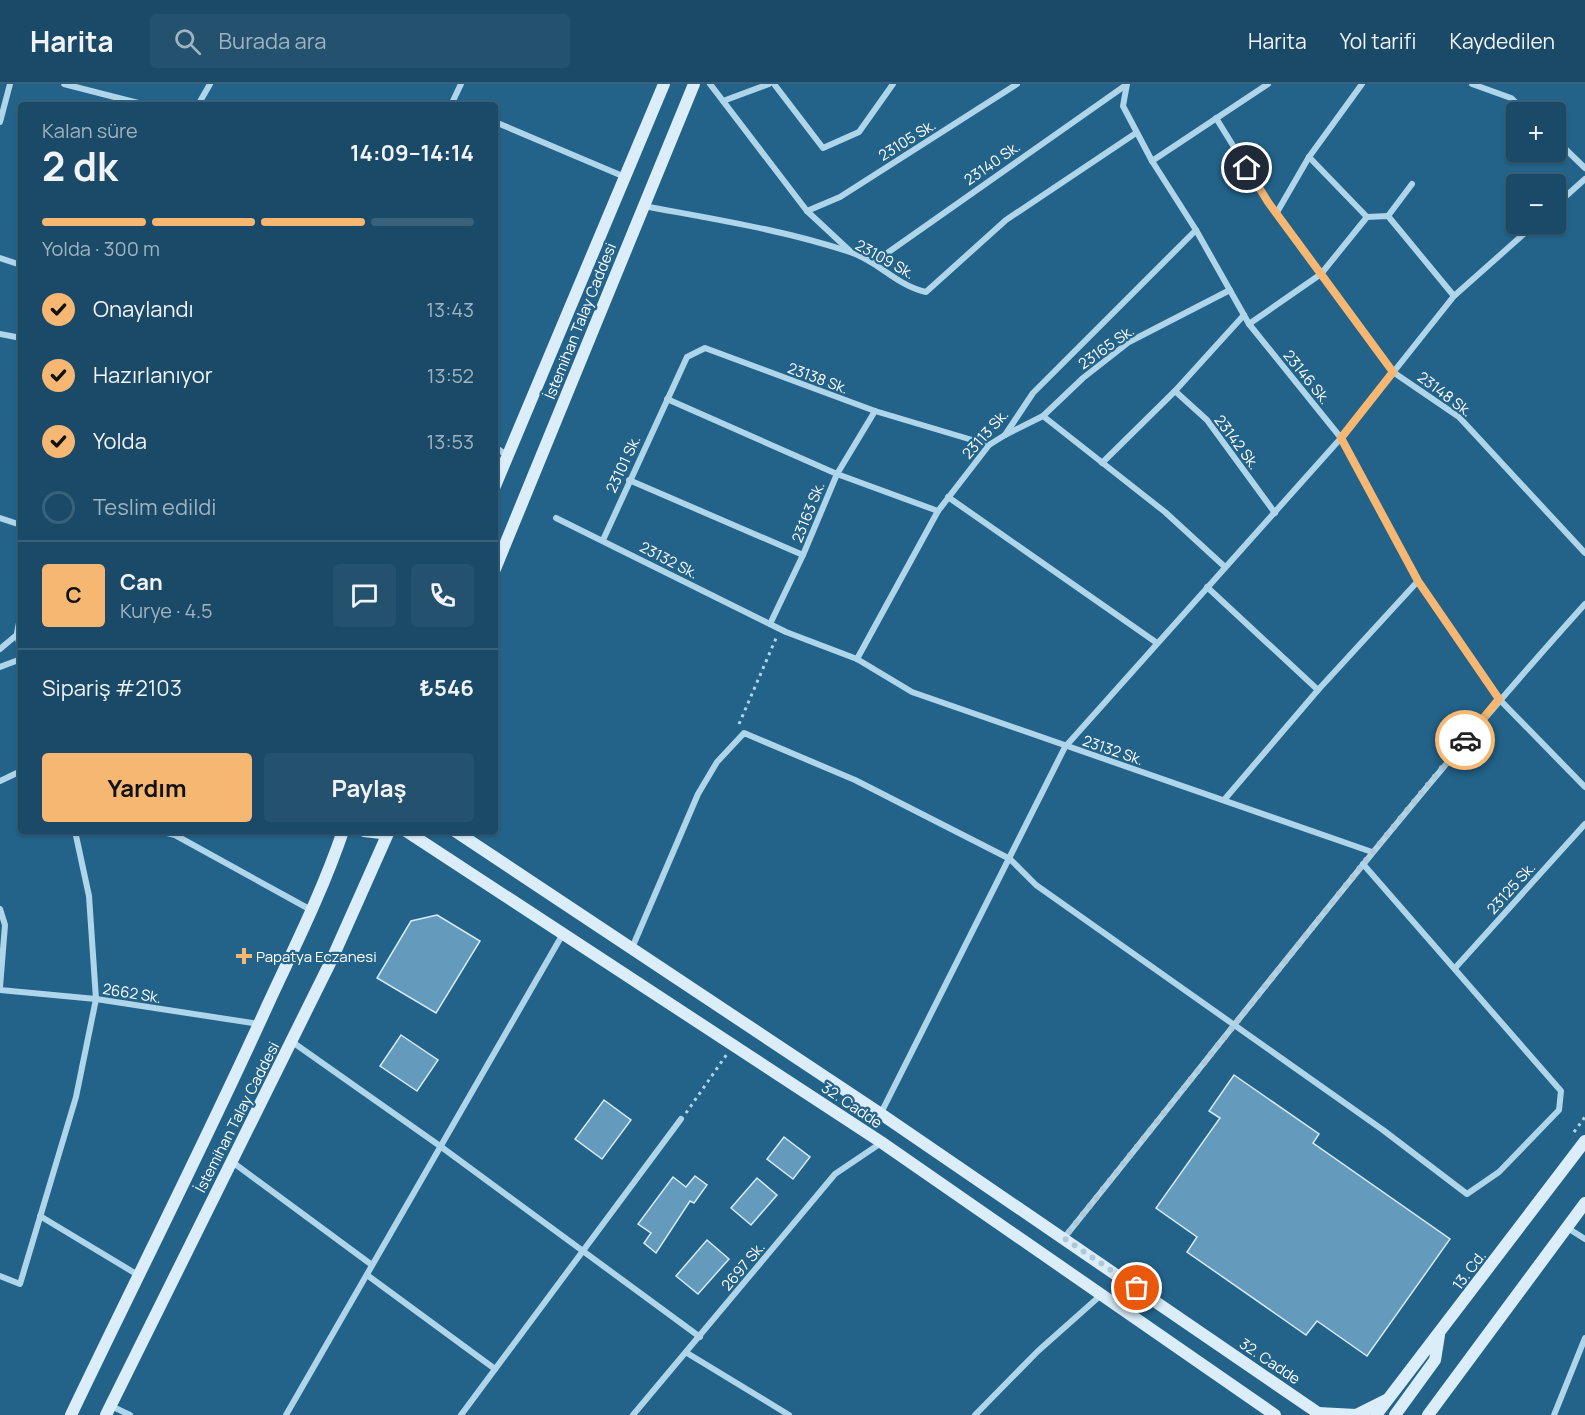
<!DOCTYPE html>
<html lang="tr">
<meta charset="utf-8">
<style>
:root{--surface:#1a4a68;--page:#23516e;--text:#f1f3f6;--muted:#9fb3c0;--line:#38627c;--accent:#f6b772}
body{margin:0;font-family:Manrope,sans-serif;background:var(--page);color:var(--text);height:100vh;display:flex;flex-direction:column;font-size:22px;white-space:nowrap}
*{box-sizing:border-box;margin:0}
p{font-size:20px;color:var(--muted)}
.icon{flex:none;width:33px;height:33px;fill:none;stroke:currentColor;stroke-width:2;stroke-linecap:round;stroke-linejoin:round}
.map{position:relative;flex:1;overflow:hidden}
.drawer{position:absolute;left:18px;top:18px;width:480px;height:732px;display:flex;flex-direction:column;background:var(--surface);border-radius:6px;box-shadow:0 2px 4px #0004,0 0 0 2px var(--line)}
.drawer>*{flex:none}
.fabs{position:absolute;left:1506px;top:18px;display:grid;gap:12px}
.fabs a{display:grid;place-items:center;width:60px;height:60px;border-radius:6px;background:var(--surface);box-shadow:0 2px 4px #0004,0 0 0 2px var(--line);font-size:30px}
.pin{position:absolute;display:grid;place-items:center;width:51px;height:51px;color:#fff;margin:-26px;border:3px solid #fff;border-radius:50%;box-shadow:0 2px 6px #0007}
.courier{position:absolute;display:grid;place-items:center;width:60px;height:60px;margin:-30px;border:4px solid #f6b772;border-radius:50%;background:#fff;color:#222;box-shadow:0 2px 8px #0007}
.summary em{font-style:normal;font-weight:700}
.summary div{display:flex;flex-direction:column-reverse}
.summary{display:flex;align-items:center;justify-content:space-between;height:102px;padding:0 24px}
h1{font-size:39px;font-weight:700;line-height:45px}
.bar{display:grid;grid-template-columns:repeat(4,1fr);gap:9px 6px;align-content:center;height:72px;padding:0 24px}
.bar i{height:8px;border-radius:4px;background:var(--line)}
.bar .current{background:var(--accent)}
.bar p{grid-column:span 4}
.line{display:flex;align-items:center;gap:15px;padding:0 24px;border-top:2px solid var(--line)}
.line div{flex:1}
.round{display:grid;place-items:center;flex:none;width:63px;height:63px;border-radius:6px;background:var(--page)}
ol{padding:0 24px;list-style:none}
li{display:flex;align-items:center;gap:18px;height:66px}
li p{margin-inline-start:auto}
li .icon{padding:6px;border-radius:50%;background:var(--accent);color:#111;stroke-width:4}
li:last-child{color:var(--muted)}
li i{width:33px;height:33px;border:3px solid var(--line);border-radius:50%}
.cta{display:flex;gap:12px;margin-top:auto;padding:12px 24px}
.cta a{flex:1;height:69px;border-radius:6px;background:var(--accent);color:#111;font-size:24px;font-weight:700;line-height:69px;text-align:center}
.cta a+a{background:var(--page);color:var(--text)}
header{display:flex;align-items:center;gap:36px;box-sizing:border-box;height:84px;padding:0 30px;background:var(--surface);border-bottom:2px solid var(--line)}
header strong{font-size:28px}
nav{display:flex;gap:33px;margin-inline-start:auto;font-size:21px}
.search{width:420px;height:54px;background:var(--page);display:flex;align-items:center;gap:15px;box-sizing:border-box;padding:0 21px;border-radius:6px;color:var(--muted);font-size:22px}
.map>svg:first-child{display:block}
.building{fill:#649bbc;stroke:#d4ebf8;stroke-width:1.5}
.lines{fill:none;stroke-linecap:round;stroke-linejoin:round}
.path{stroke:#afd5ea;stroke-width:3;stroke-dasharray:3 4.5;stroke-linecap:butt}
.minor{stroke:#afd5ea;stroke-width:6}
.tertiary{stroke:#afd5ea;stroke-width:10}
.secondary{stroke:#daedf8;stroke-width:12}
.done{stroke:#b2c8d6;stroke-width:6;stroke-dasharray:0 10.8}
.route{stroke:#f6b772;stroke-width:8}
.poi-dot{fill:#f6b772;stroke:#23638a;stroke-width:2}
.labels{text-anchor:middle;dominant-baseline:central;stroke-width:4.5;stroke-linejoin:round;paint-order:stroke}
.street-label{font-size:15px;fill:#fff;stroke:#23638a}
.poi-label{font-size:15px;fill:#fff;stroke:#23638a;text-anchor:start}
</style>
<header>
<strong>Harita</strong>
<div class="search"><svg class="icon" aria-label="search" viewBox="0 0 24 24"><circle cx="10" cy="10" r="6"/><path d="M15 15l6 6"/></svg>Burada ara</div>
<nav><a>Harita</a><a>Yol tarifi</a><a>Kaydedilen</a></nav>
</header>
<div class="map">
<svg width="1585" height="1331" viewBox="0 0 1585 1331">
<rect width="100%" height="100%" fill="#23638a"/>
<!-- building -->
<g class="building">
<polygon points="437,831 480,857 436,929 377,894 411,837"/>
<polygon points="401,951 438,976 417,1007 380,982"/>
<polygon points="1234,991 1319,1050 1313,1059 1450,1155 1367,1272 1317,1237 1306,1251 1187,1168 1197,1153 1156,1124 1220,1034 1209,1027"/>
<polygon points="604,1016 631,1036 602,1075 575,1055"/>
<polygon points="784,1053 810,1073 793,1095 767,1075"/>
<polygon points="695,1092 707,1101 694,1119 690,1117 656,1169 644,1159 651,1149 638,1140 673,1093 686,1103"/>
<polygon points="757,1094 777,1111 751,1141 731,1124"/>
<polygon points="707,1156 729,1175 698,1210 676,1192"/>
</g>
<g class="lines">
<!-- path -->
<g class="path">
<polyline points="739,640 777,552"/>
<polyline points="686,1029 727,970"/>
<polyline points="1574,1048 1585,1033"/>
</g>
<!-- minor -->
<g class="minor">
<polyline points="64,0 146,21"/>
<polyline points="710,0 807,127 851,168"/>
<polyline points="774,0 823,64 859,48 893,0"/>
<polyline points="1127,0 1123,22 1152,77 1196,146 1249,240 1341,354 1418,497 1499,615 1585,703"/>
<polyline points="1472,0 1511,14 1526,28"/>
<polyline points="723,17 769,0"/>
<polyline points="198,21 210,0"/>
<polyline points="451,21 461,0"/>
<polyline points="1216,34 1268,118 1393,288 1459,333 1585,469"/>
<polyline points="0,38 10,0"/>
<polyline points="495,38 625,93"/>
<polyline points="1556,56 1585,84"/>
<polyline points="1309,73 1367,133 1388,132 1454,212"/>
<polyline points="1152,77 1268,0"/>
<polyline points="1556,121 1585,95"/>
<path d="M644 122C713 135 784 146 850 168 878 177 897 202 926 208L1006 136 1136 49"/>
<polyline points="807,127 840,113 1017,0"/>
<polyline points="1276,130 1309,73 1362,0"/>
<polyline points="1388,132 1412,100"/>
<polyline points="0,174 21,181"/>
<polyline points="873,179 1126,1"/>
<polyline points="1249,240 1321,190 1367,133"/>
<polyline points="0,250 21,254"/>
<polyline points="1175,307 1207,336 1275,429"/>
<polyline points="667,315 837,390 938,427"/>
<polyline points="1043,332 1165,428 1225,483"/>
<polyline points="1005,351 1043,332 1083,294 1129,258 1230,206"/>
<polyline points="495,363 508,372"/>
<polyline points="1102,379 1175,307 1244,231"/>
<polyline points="629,396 803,471"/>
<polyline points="948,413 1157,559"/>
<polyline points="0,434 21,441"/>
<polyline points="556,434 786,548 857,575 912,608 1372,768"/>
<polyline points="603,456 687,273 705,264 875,327 989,361"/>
<polyline points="1207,503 1318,606"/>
<polyline points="770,540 803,471 837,390 875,327"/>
<polyline points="0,565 19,549"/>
<polyline points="857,575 938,427 989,361 1005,351 1033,309 1196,146"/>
<polyline points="0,583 21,575"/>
<polyline points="0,697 21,687"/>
<polyline points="1224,716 1318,606 1418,497"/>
<polyline points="159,747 175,751 311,826"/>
<polyline points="0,825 5,841 0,903"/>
<polyline points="632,864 698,710 717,678 744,649 855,696 1010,775 1036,801 1383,1046 1467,1110 1499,1088 1559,1026 1561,1007 1363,780"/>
<polyline points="1456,883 1585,740"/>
<polyline points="0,906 96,915 259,940"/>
<polyline points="291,957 440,1062 700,1253"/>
<polyline points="881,1029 1065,663 1341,354 1454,212 1535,140"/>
<polyline points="231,1077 372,1181"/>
<polyline points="40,1132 138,1191"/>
<polyline points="1566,1143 1585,1155"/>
<path d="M1064 1154C1236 941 1402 723 1585 520"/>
<polyline points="367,1191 495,1285"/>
<polyline points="0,1192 20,1200 76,1013 96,915 89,812 75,747"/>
<polyline points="687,1269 789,1331"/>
<polyline points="111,1322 130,1331"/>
<polyline points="286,1331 564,848"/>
<polyline points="461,1331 681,1035"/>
<polyline points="633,1331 835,1090 881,1059"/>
<polyline points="975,1331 1038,1267 1101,1211"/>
<polyline points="1554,1331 1585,1254"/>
</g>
<!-- tertiary -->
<polyline class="tertiary" points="21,539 19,549 21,559"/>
<!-- secondary -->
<g class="secondary">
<polyline points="495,402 664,0"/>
<polyline points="495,485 694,0"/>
<polyline points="364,747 381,749 389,747"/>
<polyline points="406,747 881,1058 1275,1331"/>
<polyline points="455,747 881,1030 1321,1331"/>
<polyline points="1318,1329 1356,1331 1386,1316"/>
<path d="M71 1331C137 1193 206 1057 269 918 295 862 323 806 343 747"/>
<polyline points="106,1331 332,875 389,747"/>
<polyline points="1376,1331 1585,1057"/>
<polyline points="1395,1331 1435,1276 1439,1251"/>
<polyline points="1428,1331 1585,1119"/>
</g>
</g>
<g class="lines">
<!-- done -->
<polyline class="done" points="1137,1204 1064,1154 1363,780 1465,656"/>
<!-- route -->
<polyline class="route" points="1247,84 1268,118 1393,288 1341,354 1418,497 1499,615 1465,656"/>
</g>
<!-- markers -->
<path class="poi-dot" d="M241 863h6v6h6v6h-6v6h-6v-6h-6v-6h6z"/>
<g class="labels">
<!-- street labels -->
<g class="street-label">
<text transform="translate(907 56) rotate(-32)">23105 Sk.</text>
<text transform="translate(992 79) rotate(-35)">23140 Sk.</text>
<text transform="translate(885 175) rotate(29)">23109 Sk.</text>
<text transform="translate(580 237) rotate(-68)">İstemihan Talay Caddesi</text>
<text transform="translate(1106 263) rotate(-35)">23165 Sk.</text>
<text transform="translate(1307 293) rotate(51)">23146 Sk.</text>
<text transform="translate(818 294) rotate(20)">23138 Sk.</text>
<text transform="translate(1445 310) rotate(37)">23148 Sk.</text>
<text transform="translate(985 350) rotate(-48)">23113 Sk.</text>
<text transform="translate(1237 358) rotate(53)">23142 Sk.</text>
<text transform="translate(623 380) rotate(-65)">23101 Sk.</text>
<text transform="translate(808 428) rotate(-68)">23163 Sk.</text>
<text transform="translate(669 476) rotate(27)">23132 Sk.</text>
<text transform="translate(1113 666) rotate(19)">23132 Sk.</text>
<text transform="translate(1511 804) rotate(-48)">23125 Sk.</text>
<text transform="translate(132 909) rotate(9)">2662 Sk.</text>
<text transform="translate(852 1021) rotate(34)">32. Cadde</text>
<text transform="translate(237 1033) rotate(-63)">İstemihan Talay Caddesi</text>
<text transform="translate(743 1182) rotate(-50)">2697 Sk.</text>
<text transform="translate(1469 1186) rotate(-53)">13. Cd.</text>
<text transform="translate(1270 1277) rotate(34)">32. Cadde</text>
</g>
<!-- poi labels -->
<g class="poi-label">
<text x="256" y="872">Papatya Eczanesi</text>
</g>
</g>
</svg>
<div class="fabs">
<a>+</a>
<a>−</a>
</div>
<div class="pin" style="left:1137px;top:1204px;background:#ea580c"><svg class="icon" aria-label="bag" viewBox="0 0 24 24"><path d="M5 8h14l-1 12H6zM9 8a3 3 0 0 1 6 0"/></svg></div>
<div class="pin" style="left:1247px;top:84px;background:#1f2937"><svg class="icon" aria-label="home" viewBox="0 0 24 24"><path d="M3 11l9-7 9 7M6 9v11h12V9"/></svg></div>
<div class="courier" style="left:1465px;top:656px"><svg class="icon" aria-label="car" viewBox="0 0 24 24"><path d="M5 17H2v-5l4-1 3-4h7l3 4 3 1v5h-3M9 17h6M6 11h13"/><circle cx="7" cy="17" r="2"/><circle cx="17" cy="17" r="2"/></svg></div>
<section class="drawer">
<div class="summary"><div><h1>2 dk</h1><p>Kalan süre</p></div><em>14:09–14:14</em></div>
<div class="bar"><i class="current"></i><i class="current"></i><i class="current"></i><i></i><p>Yolda · 300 m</p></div>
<ol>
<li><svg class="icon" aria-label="check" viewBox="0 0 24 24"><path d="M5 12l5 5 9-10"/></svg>Onaylandı<p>13:43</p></li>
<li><svg class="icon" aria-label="check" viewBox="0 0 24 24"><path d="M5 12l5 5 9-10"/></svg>Hazırlanıyor<p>13:52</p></li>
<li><svg class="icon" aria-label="check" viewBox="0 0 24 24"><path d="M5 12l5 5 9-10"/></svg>Yolda<p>13:53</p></li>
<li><i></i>Teslim edildi</li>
</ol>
<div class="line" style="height:108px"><b class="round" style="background:var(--accent);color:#111">C</b><div><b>Can</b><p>Kurye · 4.5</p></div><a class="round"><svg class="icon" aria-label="chat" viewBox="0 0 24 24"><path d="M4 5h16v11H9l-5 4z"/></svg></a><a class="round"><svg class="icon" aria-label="phone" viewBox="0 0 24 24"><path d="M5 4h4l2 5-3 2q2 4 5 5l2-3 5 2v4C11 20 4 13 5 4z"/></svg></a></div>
<div class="line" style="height:78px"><div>Sipariş #2103</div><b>₺546</b></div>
<div class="cta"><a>Yardım</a><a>Paylaş</a></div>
</section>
</div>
